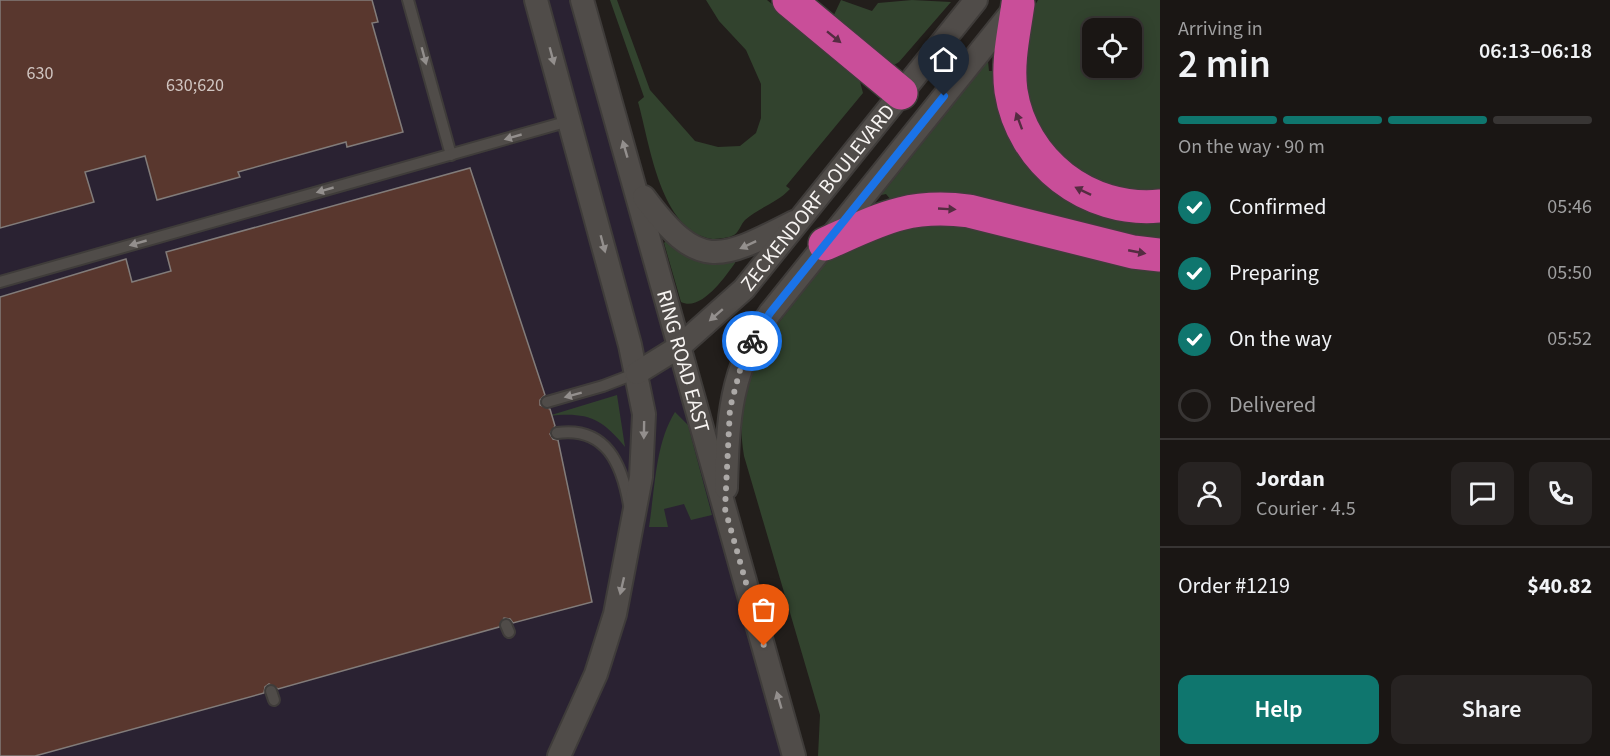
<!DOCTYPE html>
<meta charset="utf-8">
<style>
:root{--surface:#1a1614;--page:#272322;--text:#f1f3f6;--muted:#9f9fa0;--line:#383534;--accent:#0f766e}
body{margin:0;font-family:"Source Sans 3",sans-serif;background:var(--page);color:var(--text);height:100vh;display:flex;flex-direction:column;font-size:22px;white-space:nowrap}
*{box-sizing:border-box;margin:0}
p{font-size:20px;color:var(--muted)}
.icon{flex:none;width:33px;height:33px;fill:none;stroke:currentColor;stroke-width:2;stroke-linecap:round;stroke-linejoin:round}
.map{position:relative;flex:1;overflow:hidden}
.side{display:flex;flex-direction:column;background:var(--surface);width:450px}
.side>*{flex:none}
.tools{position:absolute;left:1082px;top:18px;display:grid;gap:12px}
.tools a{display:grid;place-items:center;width:60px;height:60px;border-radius:12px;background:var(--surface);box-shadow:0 3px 15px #0003,0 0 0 2px var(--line);font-size:30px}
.pin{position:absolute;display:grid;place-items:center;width:51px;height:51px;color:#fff;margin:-62px -26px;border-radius:50% 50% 50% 0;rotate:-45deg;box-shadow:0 0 6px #0007}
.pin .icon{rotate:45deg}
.courier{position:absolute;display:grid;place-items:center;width:60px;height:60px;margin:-30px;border:4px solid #1a73e8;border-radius:50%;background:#fff;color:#222;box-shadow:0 2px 8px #0007}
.summary em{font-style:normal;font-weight:600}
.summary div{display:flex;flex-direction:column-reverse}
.summary{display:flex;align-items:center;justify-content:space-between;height:102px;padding:0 18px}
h1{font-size:39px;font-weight:600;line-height:45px}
.bar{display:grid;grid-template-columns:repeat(4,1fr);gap:9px 6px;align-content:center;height:72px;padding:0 18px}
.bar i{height:8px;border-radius:4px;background:var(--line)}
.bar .current{background:var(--accent)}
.bar p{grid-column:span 4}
.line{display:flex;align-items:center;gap:15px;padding:0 18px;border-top:2px solid var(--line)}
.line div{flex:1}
.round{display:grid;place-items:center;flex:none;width:63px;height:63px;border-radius:12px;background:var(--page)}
ol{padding:0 18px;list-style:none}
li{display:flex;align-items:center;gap:18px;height:66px}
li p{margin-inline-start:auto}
li .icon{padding:6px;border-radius:50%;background:var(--accent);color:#fff;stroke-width:4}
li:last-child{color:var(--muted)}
li i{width:33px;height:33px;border:3px solid var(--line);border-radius:50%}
.cta{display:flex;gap:12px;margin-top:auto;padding:12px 18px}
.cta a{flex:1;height:69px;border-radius:12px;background:var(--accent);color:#fff;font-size:24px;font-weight:600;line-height:69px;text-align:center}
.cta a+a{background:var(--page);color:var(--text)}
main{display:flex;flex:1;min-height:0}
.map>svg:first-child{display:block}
.commercial{fill:#2a2232}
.green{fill:#32432e;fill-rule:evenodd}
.building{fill:#59372e;stroke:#827c7a;stroke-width:1.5}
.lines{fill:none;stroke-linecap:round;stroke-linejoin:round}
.service-casing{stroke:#3f3c3a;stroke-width:14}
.minor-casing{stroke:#3f3c3a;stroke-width:26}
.motorway-casing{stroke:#3f3c3a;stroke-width:36}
.service{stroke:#504c49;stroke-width:10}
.minor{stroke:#504c49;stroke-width:22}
.motorway{stroke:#c94e99;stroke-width:33}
.oneway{fill:#542c41}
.oneway2{fill:#938f8d}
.done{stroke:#aca9a7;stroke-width:6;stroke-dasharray:0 10.8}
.route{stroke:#1a73e8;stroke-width:8}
.labels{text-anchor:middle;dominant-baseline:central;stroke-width:5;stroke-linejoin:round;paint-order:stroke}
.number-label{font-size:18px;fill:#d0c5c1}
.street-label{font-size:21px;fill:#f7f4f2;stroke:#221e1b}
</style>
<main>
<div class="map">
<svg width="1160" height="756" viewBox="0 0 1160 756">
<rect width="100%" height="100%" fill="#221e1b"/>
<!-- commercial -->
<polygon class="commercial" points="0,0 582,0 794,756 0,756"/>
<!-- green -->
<g class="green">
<path d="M610 0H617L650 90 695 141 718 147 740 146 756 133 761 118V84L746 50 719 21 706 0H767L858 74 863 93 786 186 790 189C777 203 758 208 745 220 741 224 739 232 734 235 729 238 717 239 712 239 660 231 650 144 638 102L644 97Z"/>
<polygon points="841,0 872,11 878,3 912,0 951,2 899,62 894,65 833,17"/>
<path d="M1038 0H1160V189C1122 198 1062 176 1043 141 1031 120 1026 93 1018 71L1027 69V58H1019L1031 12ZM1092 28H1131V68H1092Z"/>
<polygon points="988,61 989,71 997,71 1019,142 1160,211 1160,239 891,200 886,194 881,195"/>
<path d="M916 217 1160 265V756H818L820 715 744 456C733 388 756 350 798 298 808 286 818 270 830 259 842 247 898 226 916 217Z"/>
<path d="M668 239 735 260V263C725 277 701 312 681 302L664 243Z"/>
<path d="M617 395 625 447C601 417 586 412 548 416Z"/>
<path d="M675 412 688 425 712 515 691 520 684 504 664 509 668 527H649C655 489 655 444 675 412Z"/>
</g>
<!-- building -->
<g class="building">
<polygon points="0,0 372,0 378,22 372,23 403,132 347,147 346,142 238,172 240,177 157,200 145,156 85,172 94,202 0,228"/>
<polygon points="470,168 545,395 540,400 540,405 550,409 555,426 550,434 553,439 558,440 592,602 513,623 510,619 504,618 499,627 278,689 269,684 265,687 264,693 35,756 0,756 0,297 126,259 132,282 171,271 166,252"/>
</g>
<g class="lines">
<defs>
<g id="service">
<polyline points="408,0 451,155"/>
<polyline points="0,282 569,121"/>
<polyline points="547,402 603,386 637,373"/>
<path d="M557 433C606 426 622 464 629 505"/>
<polyline points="506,625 509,632"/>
<polyline points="271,691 274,700"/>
</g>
<g id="minor">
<polyline points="536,0 630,345 644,414 641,477 615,614 596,674 559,756"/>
<path id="s1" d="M582 0 794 756"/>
<path d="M644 197C699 271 718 261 794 222"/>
<path id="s2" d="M637 373 679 347 744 289 976 0"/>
<path d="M726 488C728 421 729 370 770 313L1015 8"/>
</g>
<g id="motorway">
<polyline points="789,0 901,93"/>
<path d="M1018 4C1014 33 1007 62 1011 91 1022 162 1088 213 1160 206"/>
<path d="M825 244C879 220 907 203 969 211L1133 252 1160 255"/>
</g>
</defs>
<!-- service casing -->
<use href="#service" class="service-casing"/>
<!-- minor casing -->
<use href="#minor" class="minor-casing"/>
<!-- motorway casing -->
<use href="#motorway" class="motorway-casing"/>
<!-- service -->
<use href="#service" class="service"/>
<!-- minor -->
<use href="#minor" class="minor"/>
<!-- motorway -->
<use href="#motorway" class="motorway"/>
</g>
<!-- one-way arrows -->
<defs><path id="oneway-solid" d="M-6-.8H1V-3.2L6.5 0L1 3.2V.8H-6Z" transform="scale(1.5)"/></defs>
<g class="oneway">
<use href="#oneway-solid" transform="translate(834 37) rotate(39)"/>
<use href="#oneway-solid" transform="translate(1019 121) rotate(-110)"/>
<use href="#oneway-solid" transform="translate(1083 191) rotate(-154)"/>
<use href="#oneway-solid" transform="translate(947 209) rotate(3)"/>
<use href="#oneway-solid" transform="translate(1137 252) rotate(11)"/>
</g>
<g class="oneway2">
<use href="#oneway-solid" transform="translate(424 56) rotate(75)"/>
<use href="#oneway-solid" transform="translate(552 56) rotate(75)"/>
<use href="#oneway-solid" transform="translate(513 137) rotate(164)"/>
<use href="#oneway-solid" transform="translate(625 149) rotate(-106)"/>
<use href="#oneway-solid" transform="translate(325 190) rotate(164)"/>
<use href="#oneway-solid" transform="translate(138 243) rotate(164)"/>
<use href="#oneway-solid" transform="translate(603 244) rotate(75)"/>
<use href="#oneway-solid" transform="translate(748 245) rotate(155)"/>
<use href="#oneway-solid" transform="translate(716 315) rotate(139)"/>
<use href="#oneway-solid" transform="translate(573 395) rotate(165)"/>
<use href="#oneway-solid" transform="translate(644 430) rotate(91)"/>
<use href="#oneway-solid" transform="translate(622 586) rotate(103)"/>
<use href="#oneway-solid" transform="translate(779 700) rotate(-106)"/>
</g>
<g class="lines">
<!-- done -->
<polyline class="done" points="752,341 743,359 730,408 725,509 764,646"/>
<!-- route -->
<polyline class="route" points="752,341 770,313 944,96"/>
</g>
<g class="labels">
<!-- number labels -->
<g class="number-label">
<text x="40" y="73">630</text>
<text x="195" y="85">630;620</text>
</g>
<!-- street labels -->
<g class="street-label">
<text stroke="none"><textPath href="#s2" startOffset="254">ZECKENDORF BOULEVARD</textPath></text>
<text stroke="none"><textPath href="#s1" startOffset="375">RING ROAD EAST</textPath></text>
</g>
</g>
</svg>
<div class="tools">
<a><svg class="icon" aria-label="locate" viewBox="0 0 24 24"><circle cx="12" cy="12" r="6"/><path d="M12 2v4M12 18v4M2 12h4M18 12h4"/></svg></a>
</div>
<div class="pin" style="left:764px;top:646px;background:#ea580c"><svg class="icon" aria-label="bag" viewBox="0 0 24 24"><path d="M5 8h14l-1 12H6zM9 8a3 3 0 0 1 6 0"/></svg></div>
<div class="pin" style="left:944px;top:96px;background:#1f2937"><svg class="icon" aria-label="home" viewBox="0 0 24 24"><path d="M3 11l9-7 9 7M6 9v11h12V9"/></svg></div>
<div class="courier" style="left:752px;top:341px"><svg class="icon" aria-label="bike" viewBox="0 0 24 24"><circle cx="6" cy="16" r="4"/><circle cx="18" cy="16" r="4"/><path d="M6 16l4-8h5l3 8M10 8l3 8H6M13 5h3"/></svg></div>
</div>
<section class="side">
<div class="summary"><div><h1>2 min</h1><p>Arriving in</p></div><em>06:13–06:18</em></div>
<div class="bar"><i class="current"></i><i class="current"></i><i class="current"></i><i></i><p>On the way · 90 m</p></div>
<ol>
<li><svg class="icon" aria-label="check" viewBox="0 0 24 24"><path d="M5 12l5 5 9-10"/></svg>Confirmed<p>05:46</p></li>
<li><svg class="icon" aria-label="check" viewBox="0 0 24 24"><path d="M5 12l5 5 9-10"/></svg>Preparing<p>05:50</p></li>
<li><svg class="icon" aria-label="check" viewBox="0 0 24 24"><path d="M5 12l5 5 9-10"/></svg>On the way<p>05:52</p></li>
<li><i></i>Delivered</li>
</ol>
<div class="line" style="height:108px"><a class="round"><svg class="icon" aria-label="person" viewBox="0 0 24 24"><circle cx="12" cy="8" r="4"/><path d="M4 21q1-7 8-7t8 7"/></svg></a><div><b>Jordan</b><p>Courier · 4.5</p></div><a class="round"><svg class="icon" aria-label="chat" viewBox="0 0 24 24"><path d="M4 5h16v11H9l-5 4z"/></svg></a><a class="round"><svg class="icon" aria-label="phone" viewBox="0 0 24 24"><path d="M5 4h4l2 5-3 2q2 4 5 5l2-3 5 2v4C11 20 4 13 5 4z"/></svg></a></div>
<div class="line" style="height:78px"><div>Order #1219</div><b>$40.82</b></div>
<div class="cta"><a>Help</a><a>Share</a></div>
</section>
</main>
